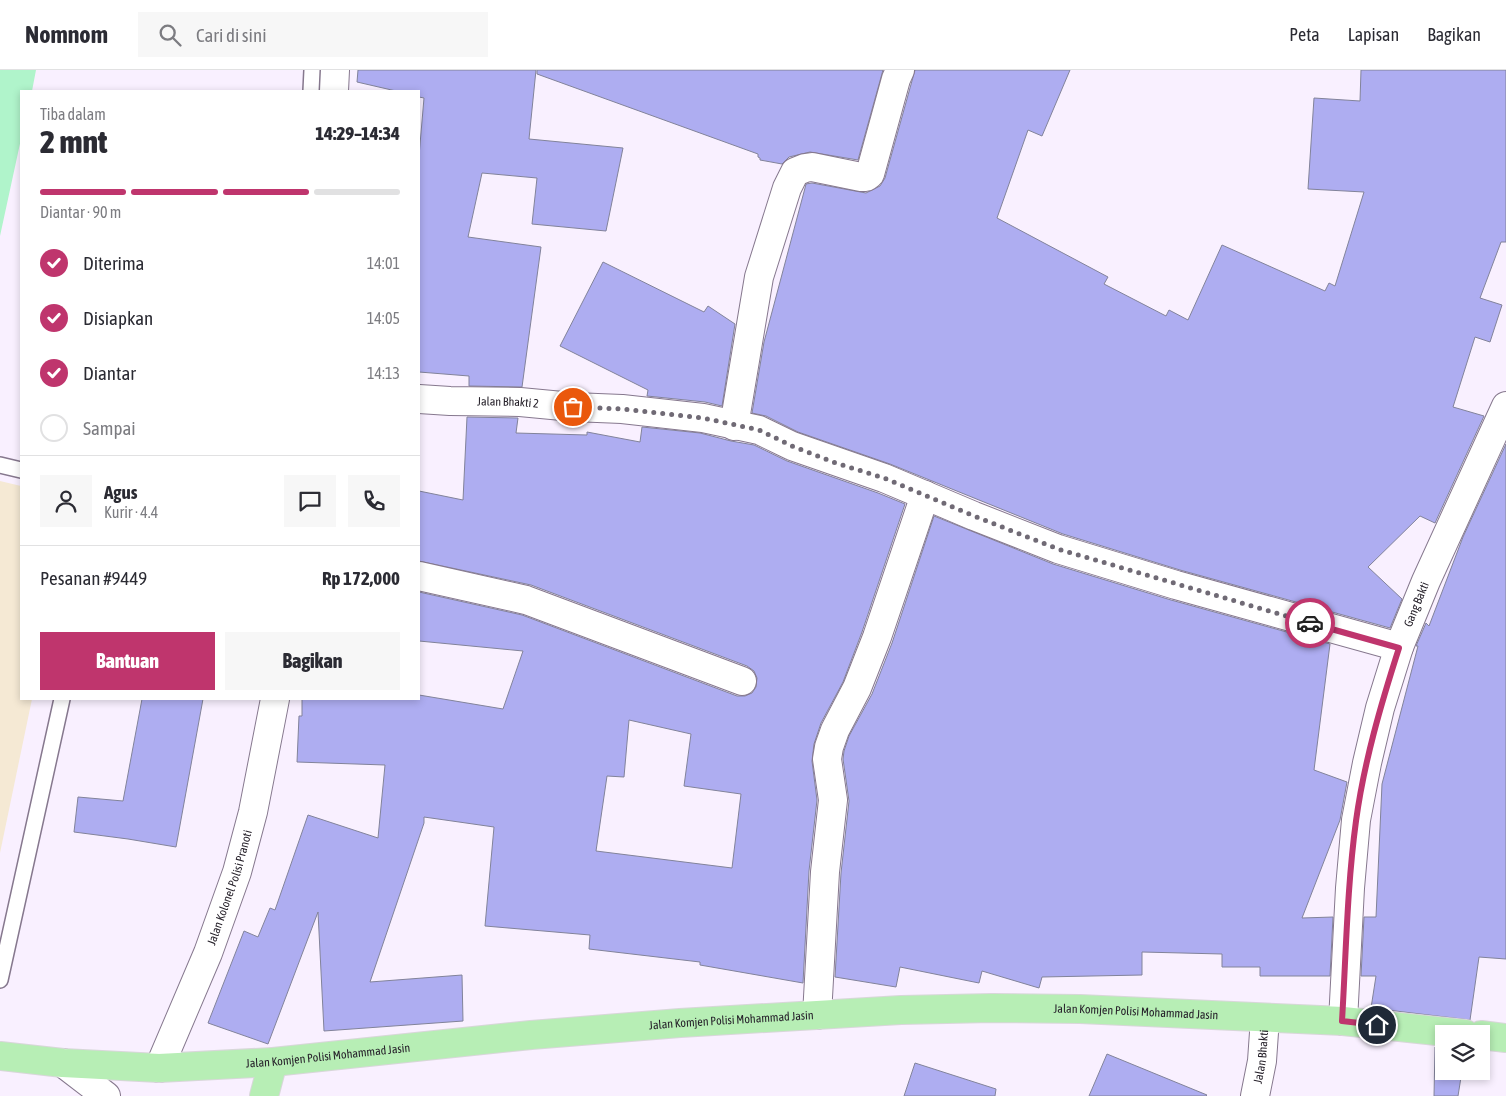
<!DOCTYPE html>
<html lang="id">
<meta charset="utf-8">
<style>
:root{--surface:#fff;--page:#f7f7f7;--text:#2b2b33;--muted:#7c7c81;--line:#e1e1e2;--accent:#bf356d}
body{margin:0;font-family:"Asap Condensed",sans-serif;background:var(--page);color:var(--text);height:100vh;display:flex;flex-direction:column;font-size:19px;white-space:nowrap}
*{box-sizing:border-box;margin:0}
p{font-size:16px;color:var(--muted)}
.icon{flex:none;width:28px;height:28px;fill:none;stroke:currentColor;stroke-width:2;stroke-linecap:round;stroke-linejoin:round}
.map{position:relative;flex:1;overflow:hidden}
.panel{position:absolute;left:20px;top:20px;width:400px;height:610px;display:flex;flex-direction:column;background:var(--surface);border-radius:0px;box-shadow:0 2px 8px #0003}
.panel>*{flex:none}
.controls{position:absolute;left:1435px;top:955px;display:grid;gap:10px}
.controls a{display:grid;place-items:center;width:55px;height:55px;border-radius:0px;background:var(--surface);box-shadow:0 2px 8px #0003;font-size:25px}
.pin{position:absolute;display:grid;place-items:center;width:42px;height:42px;color:#fff;margin:-21px;border:2px solid #fff;border-radius:50%;box-shadow:0 1px 5px #0007}
.courier{position:absolute;display:grid;place-items:center;width:50px;height:50px;margin:-25px;border:4px solid #bf356d;border-radius:50%;background:#fff;color:#222;box-shadow:0 1px 6px #0007}
.headline em{font-style:normal;font-weight:800}
.headline div{display:flex;flex-direction:column-reverse}
.headline{display:flex;align-items:center;justify-content:space-between;height:85px;padding:0 20px}
h1{font-size:32px;font-weight:800;line-height:38px}
.bar{display:grid;grid-template-columns:repeat(4,1fr);gap:8px 5px;align-content:center;height:60px;padding:0 20px}
.bar i{height:6px;border-radius:4px;background:var(--line)}
.bar .current{background:var(--accent)}
.bar p{grid-column:span 4}
.line{display:flex;align-items:center;gap:12px;padding:0 20px;border-top:1px solid var(--line)}
.line div{flex:1}
.round{display:grid;place-items:center;flex:none;width:52px;height:52px;border-radius:0px;background:var(--page)}
ol{padding:0 20px;list-style:none}
li{display:flex;align-items:center;gap:15px;height:55px}
li p{margin-inline-start:auto}
li .icon{padding:5px;border-radius:50%;background:var(--accent);color:#fff;stroke-width:4}
li:last-child{color:var(--muted)}
li i{width:28px;height:28px;border:2px solid var(--line);border-radius:50%}
.cta{display:flex;gap:10px;margin-top:auto;padding:10px 20px}
.cta a{flex:1;height:58px;border-radius:0px;background:var(--accent);color:#fff;font-size:20px;font-weight:800;line-height:58px;text-align:center}
.cta a+a{background:var(--page);color:var(--text)}
header{display:flex;align-items:center;gap:30px;box-sizing:border-box;height:70px;padding:0 25px;background:var(--surface);border-bottom:1px solid var(--line)}
header strong{font-size:24px}
nav{display:flex;gap:28px;margin-inline-start:auto;font-size:18px}
.search{width:350px;height:45px;background:var(--page);display:flex;align-items:center;gap:12px;box-sizing:border-box;padding:0 18px;border-radius:0px;color:var(--muted);font-size:19px}
.map>svg:first-child{display:block}
.medical{fill:#f5e9d4}
.green{fill:#b0f4cb}
.building{fill:#aeadf1;stroke:#82839a;fill-rule:evenodd}
.lines{fill:none;stroke-linecap:round;stroke-linejoin:round}
.service-casing{stroke:#86788e;stroke-width:18}
.minor-casing{stroke:#86788e;stroke-width:30}
.tertiary-casing{stroke:#86788e;stroke-width:30}
.primary-casing{stroke:#d8d7d9;stroke-width:30}
.service{stroke:#fff;stroke-width:15}
.minor{stroke:#fff;stroke-width:28}
.tertiary{stroke:#fff;stroke-width:28}
.primary{stroke:#b7eeb5;stroke-width:28}
.done{stroke:#706a75;stroke-width:5;stroke-dasharray:0 9}
.route{stroke:#bf356d;stroke-width:6}
.labels{text-anchor:middle;dominant-baseline:central;stroke-width:4;stroke-linejoin:round;paint-order:stroke}
.street-label{font-size:12px;fill:#27222b;stroke:#f9f0ff}
</style>
<header>
<strong>Nomnom</strong>
<div class="search"><svg class="icon" aria-label="search" viewBox="0 0 24 24"><circle cx="10" cy="10" r="6"/><path d="M15 15l6 6"/></svg>Cari di sini</div>
<nav><a>Peta</a><a>Lapisan</a><a>Bagikan</a></nav>
</header>
<div class="map">
<svg width="1506" height="1026" viewBox="0 0 1506 1026">
<rect width="100%" height="100%" fill="#f9f0ff"/>
<!-- medical -->
<polygon class="medical" points="0,411 21,416 21,629 32,629 0,783"/>
<!-- green -->
<polygon class="green" points="0,0 36,0 32,21 21,21 21,69 0,166"/>
<!-- building -->
<g class="building">
<polygon points="358,0 536,0 529,69 623,78 606,161 532,154 537,108 482,103 468,167 541,177 522,317 469,316 469,306 419,302 419,86 424,28 419,27 419,21 396,21 357,12"/>
<polygon points="537,0 883,0 858,90 810,82 789,87 782,94 760,90 760,88 758,87 758,84 537,4"/>
<polygon points="915,0 1070,0 1042,66 1028,60 997,148 1108,207 1104,214 1166,246 1169,240 1188,250 1222,175 1325,221 1329,213 1335,216 1364,122 1308,119 1314,28 1360,31 1361,0 1506,0 1506,172 1501,172 1480,228 1502,235 1490,272 1475,267 1453,337 1484,346 1435,453 1420,446 1368,497 1402,529 1390,558 1180,500 1063,464 890,394 798,362 766,346 752,343 764,272 805,118 806,114 812,113 866,123 880,116 885,108"/>
<polygon points="603,192 704,242 708,236 735,254 722,336 705,332 647,326 648,320 560,276"/>
<path d="M467 347 518 348 516 363 587 365V362L640 372 642 357 700 363 731 371 754 375 787 391 878 423 905 434 862 562 843 612 821 653 814 674 812 691 817 730 809 801 803 913 700 895V892L589 879 590 865 485 856 494 757 424 747V753L370 912 462 905 463 951 324 961 318 842 268 974 208 953 244 861 258 867 270 838 275 840 308 745 378 768 385 695 297 692 299 646H302V629H419V625L503 639 523 581 419 571V522L522 545 737 626H745L752 623 756 617 757 608 754 601 747 596 531 515 419 491V421L463 430ZM629 650 691 664 684 716 741 724 732 798 596 781 607 706 624 707Z"/>
<polygon points="1506,374 1506,889 1479,887 1470,950 1371,938 1376,906 1361,906 1364,847 1376,847 1382,714 1418,576 1416,576 1426,553 1429,556 1463,467"/>
<polygon points="934,446 1053,494 1171,530 1330,574 1314,700 1347,712 1340,750 1302,848 1333,847 1330,906 1260,906 1260,897 1222,897 1222,884 1142,882 1142,905 1042,907 1039,918 982,901 979,913 900,897 896,917 835,907 841,803 849,731 843,689 844,681 849,666 872,624 892,573"/>
<polygon points="142,629 203,629 176,777 128,769 74,762 78,727 123,731"/>
<polygon points="1435,977 1444,977 1444,1001 1462,1001 1458,1026 1434,1026"/>
<polygon points="1107,984 1207,1025 1206,1026 1089,1026"/>
<polygon points="915,993 996,1019 995,1026 904,1026"/>
</g>
<g class="lines">
<defs>
<g id="service">
<polyline points="311,21 312,0"/>
<polyline points="0,395 21,400"/>
<polyline points="0,910 62,629"/>
</g>
<g id="minor">
<path id="s1" d="M419 329 450 331 520 332 573 337 622 339 703 348 759 360 792 376 884 408 974 446 1058 479 1176 515 1399 577"/>
<polyline points="734,356 759,207 787,118 795,102 805,98 812,97 861,107 866,107 870,104 896,9 900,0"/>
<polyline points="419,506 526,530 742,611"/>
<polyline points="817,945 825,802 833,730 827,689 829,677 835,660 857,618 877,567 925,425"/>
<path id="s2" d="M1343 951 1350 818 1356 750 1367 693 1380 638 1399 577 1426 511 1506 336"/>
<path id="s3" d="M1255 1026 1262 991 1265 948"/>
</g>
<g id="tertiary">
<polyline points="334,21 335,0"/>
<polyline points="63,993 106,1026"/>
<path id="s4" d="M159 998 208 883 237 802 253 742 275 629"/>
</g>
<g id="primary">
<polyline points="1481,965 1506,968"/>
<path id="s5" d="M0 986 63 993 159 998 273 992 531 965 680 953 901 940 992 938 1080 939 1343 951 1465 964"/>
<polyline points="264,1026 273,992"/>
</g>
</defs>
<!-- service casing -->
<use href="#service" class="service-casing"/>
<!-- minor casing -->
<use href="#minor" class="minor-casing"/>
<!-- tertiary casing -->
<use href="#tertiary" class="tertiary-casing"/>
<!-- primary casing -->
<use href="#primary" class="primary-casing"/>
<!-- service -->
<use href="#service" class="service"/>
<!-- minor -->
<use href="#minor" class="minor"/>
<!-- tertiary -->
<use href="#tertiary" class="tertiary"/>
<!-- primary -->
<use href="#primary" class="primary"/>
</g>
<g class="lines">
<!-- done -->
<polyline class="done" points="573,337 622,339 703,348 759,360 792,376 836,393 884,408 974,446 1058,479 1310,553"/>
<!-- route -->
<path class="route" d="M1310 553 1399 578C1381 634 1364 692 1356 751 1347 817 1346 885 1342 951L1377 955"/>
</g>
<g class="labels">
<!-- street labels -->
<g class="street-label">
<text stroke="none"><textPath href="#s1" startOffset="89">Jalan Bhakti 2</textPath></text>
<text stroke="none"><textPath href="#s2" startOffset="426">Gang Bakti</textPath></text>
<text stroke="none"><textPath href="#s4" startOffset="194">Jalan Kolonel Polisi Pranoti</textPath></text>
<text stroke="none"><textPath href="#s5" startOffset="1139">Jalan Komjen Polisi Mohammad Jasin</textPath></text>
<text stroke="none"><textPath href="#s5" startOffset="734">Jalan Komjen Polisi Mohammad Jasin</textPath></text>
<text stroke="none"><textPath href="#s5" startOffset="329">Jalan Komjen Polisi Mohammad Jasin</textPath></text>
<text stroke="none"><textPath href="#s3" startOffset="40">Jalan Bhakti</textPath></text>
</g>
</g>
</svg>
<div class="controls">
<a><svg class="icon" aria-label="layers" viewBox="0 0 24 24"><path d="M12 4l9 5-9 5-9-5zM3 14l9 5 9-5"/></svg></a>
</div>
<div class="pin" style="left:573px;top:337px;background:#ea580c"><svg class="icon" aria-label="bag" viewBox="0 0 24 24"><path d="M5 8h14l-1 12H6zM9 8a3 3 0 0 1 6 0"/></svg></div>
<div class="pin" style="left:1377px;top:955px;background:#1f2937"><svg class="icon" aria-label="home" viewBox="0 0 24 24"><path d="M3 11l9-7 9 7M6 9v11h12V9"/></svg></div>
<div class="courier" style="left:1310px;top:553px"><svg class="icon" aria-label="car" viewBox="0 0 24 24"><path d="M5 17H2v-5l4-1 3-4h7l3 4 3 1v5h-3M9 17h6M6 11h13"/><circle cx="7" cy="17" r="2"/><circle cx="17" cy="17" r="2"/></svg></div>
<section class="panel">
<div class="headline"><div><h1>2 mnt</h1><p>Tiba dalam</p></div><em>14:29–14:34</em></div>
<div class="bar"><i class="current"></i><i class="current"></i><i class="current"></i><i></i><p>Diantar · 90 m</p></div>
<ol>
<li><svg class="icon" aria-label="check" viewBox="0 0 24 24"><path d="M5 12l5 5 9-10"/></svg>Diterima<p>14:01</p></li>
<li><svg class="icon" aria-label="check" viewBox="0 0 24 24"><path d="M5 12l5 5 9-10"/></svg>Disiapkan<p>14:05</p></li>
<li><svg class="icon" aria-label="check" viewBox="0 0 24 24"><path d="M5 12l5 5 9-10"/></svg>Diantar<p>14:13</p></li>
<li><i></i>Sampai</li>
</ol>
<div class="line" style="height:90px"><a class="round"><svg class="icon" aria-label="person" viewBox="0 0 24 24"><circle cx="12" cy="8" r="4"/><path d="M4 21q1-7 8-7t8 7"/></svg></a><div><b>Agus</b><p>Kurir · 4.4</p></div><a class="round"><svg class="icon" aria-label="chat" viewBox="0 0 24 24"><path d="M4 5h16v11H9l-5 4z"/></svg></a><a class="round"><svg class="icon" aria-label="phone" viewBox="0 0 24 24"><path d="M5 4h4l2 5-3 2q2 4 5 5l2-3 5 2v4C11 20 4 13 5 4z"/></svg></a></div>
<div class="line" style="height:65px"><div>Pesanan #9449</div><b>Rp 172,000</b></div>
<div class="cta"><a>Bantuan</a><a>Bagikan</a></div>
</section>
</div>
